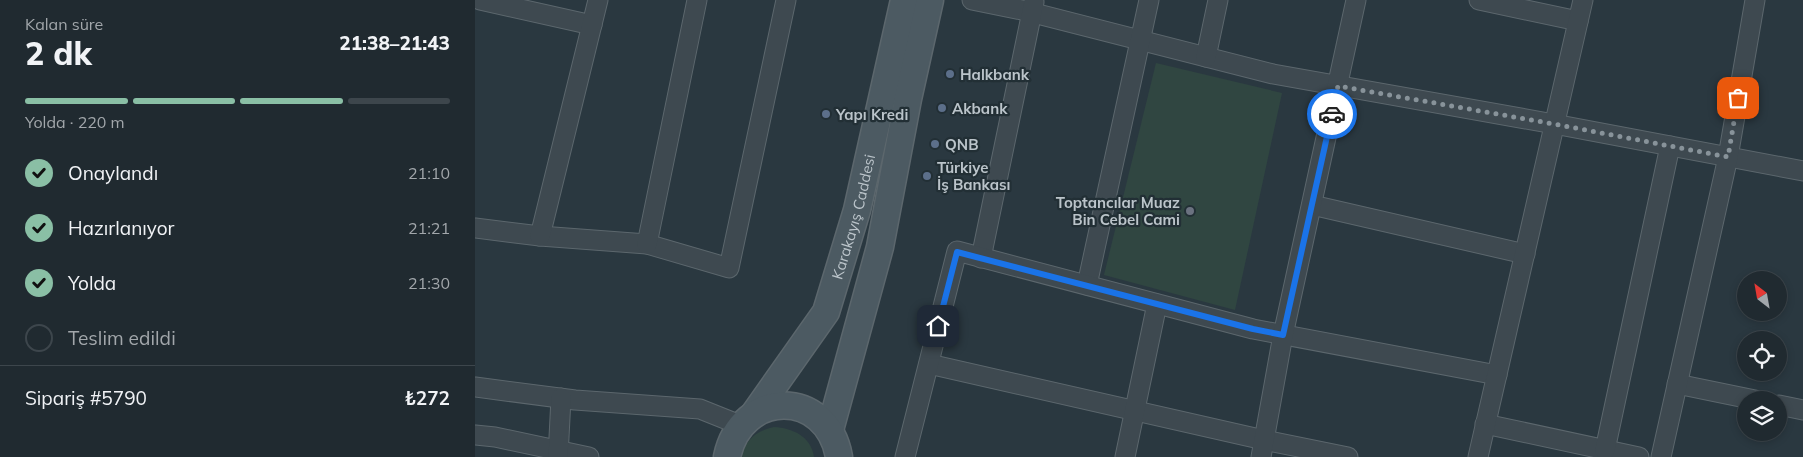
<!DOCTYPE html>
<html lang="tr">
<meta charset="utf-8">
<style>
:root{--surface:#202a30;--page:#2d363c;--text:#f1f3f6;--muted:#a2a7ab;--line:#3d464c;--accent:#8abfa5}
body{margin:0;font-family:Mulish,sans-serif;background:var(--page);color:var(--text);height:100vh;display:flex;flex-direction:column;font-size:19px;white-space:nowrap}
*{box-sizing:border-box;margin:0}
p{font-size:16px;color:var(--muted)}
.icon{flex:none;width:28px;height:28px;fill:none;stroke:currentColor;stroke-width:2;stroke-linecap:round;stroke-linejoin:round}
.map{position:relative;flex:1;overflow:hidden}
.side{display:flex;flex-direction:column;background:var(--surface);width:475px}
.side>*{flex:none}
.needle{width:32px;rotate:329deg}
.fabs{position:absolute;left:1262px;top:271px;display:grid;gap:10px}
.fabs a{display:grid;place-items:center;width:50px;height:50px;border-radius:50%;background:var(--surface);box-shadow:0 2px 8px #0003,0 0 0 1px var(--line);font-size:25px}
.pin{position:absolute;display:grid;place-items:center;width:42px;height:42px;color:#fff;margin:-21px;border-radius:10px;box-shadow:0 2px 8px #0006}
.courier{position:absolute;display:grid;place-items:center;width:50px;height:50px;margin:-25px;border:4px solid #1a73e8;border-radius:50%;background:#fff;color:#222;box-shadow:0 1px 6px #0007}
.headline em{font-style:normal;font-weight:800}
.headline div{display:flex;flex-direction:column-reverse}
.headline{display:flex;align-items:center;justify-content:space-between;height:85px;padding:0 25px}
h1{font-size:32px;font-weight:800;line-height:38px}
.bar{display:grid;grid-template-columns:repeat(4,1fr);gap:8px 5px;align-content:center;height:60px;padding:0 25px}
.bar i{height:6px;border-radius:4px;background:var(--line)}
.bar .selected{background:var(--accent)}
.bar p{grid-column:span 4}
.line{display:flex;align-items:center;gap:12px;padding:0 25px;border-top:1px solid var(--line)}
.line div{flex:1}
ol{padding:0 25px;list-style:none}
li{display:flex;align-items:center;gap:15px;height:55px}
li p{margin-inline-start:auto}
li .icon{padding:5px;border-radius:50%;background:var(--accent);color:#111;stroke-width:4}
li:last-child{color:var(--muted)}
li i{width:28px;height:28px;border:2px solid var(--line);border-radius:50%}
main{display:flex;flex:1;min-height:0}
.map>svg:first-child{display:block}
.green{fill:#304641}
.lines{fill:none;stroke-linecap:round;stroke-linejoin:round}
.minor-casing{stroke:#5c676d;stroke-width:21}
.secondary-casing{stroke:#5c676d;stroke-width:29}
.minor{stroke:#3e4950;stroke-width:19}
.secondary{stroke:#4c5a62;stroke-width:26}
.done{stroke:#88939a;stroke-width:5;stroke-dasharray:0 9}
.route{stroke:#1a73e8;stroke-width:6}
.service-dot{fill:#5c6f8a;stroke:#222f35;stroke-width:2}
.worship-dot{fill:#6b7280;stroke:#222f35;stroke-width:2}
.labels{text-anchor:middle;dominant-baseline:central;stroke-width:4.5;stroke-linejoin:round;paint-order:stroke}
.poi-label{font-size:15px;font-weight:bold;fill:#bbc4ca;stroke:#222f35;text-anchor:start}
.street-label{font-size:15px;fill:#bbc4ca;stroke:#222f35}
</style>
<main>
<section class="side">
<div class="headline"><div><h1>2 dk</h1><p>Kalan süre</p></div><em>21:38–21:43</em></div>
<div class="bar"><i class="selected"></i><i class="selected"></i><i class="selected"></i><i></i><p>Yolda · 220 m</p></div>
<ol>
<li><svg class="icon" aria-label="check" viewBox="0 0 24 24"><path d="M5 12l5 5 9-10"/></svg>Onaylandı<p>21:10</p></li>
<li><svg class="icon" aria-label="check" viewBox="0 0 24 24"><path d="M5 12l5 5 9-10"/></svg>Hazırlanıyor<p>21:21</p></li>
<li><svg class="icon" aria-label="check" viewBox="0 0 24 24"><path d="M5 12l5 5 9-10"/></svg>Yolda<p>21:30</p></li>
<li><i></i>Teslim edildi</li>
</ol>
<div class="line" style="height:65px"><div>Sipariş #5790</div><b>₺272</b></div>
</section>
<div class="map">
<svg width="1328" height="457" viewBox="0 0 1328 457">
<rect width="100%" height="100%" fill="#2a3840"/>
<!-- green -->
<g class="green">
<polygon points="681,63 807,93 760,310 629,275"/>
<path d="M299 427C317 428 336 436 339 457H265C271 440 281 431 299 427Z"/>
</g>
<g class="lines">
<defs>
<g id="minor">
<polyline points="5,0 117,25"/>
<polyline points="497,0 547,10 798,74 1079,124 1328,171"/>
<polyline points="1004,0 1103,21"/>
<polyline points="731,57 743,0"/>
<polyline points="837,205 1050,254"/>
<polyline points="0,228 65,236 172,244 254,268 311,0"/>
<polyline points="65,236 123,0"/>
<polyline points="172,244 222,0"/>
<polyline points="506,258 559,2"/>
<polyline points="612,285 674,0"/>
<polyline points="454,364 789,440 873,457"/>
<polyline points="1202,384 1280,400"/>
<polyline points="0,387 100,400 225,409 265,425"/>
<polyline points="1304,405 1328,410"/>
<polyline points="1010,424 1164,457"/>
<polyline points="0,435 20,437 114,457"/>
<polyline points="1130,450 1195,146"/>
<polyline points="83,457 86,398"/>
<polyline points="430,457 482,251 778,329 1022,375"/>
<polyline points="650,457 682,304"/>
<polyline points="786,457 808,335 881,0"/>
<polyline points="1003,457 1108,0"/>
<polyline points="1186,457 1253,157 1280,0"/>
</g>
<g id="secondary">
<path id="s1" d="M279 414 351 312 382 210 429 0"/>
<polyline points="355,430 405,247 433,99 455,0"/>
<path d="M252 457C266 389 352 388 364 457"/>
</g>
</defs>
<!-- minor casing -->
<use href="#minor" class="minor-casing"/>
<!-- secondary casing -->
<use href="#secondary" class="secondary-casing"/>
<!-- minor -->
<use href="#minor" class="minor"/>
<!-- secondary -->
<use href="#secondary" class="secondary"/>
</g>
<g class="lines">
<!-- done -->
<polyline class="done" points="857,114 863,86 1079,124 1253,157 1263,98"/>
<!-- route -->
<polyline class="route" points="463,326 482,252 778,329 808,335 857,114"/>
</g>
<!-- markers -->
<g class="service-dot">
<circle cx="475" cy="74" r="5"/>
<circle cx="467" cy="108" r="5"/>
<circle cx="351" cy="114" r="5"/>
<circle cx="460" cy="144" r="5"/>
<circle cx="452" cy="176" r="5"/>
</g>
<circle class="worship-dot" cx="715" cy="211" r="5"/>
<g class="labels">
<!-- poi labels -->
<g class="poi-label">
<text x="485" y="74">Halkbank</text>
<text x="477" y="108">Akbank</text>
<text x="361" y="114">Yapı Kredi</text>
<text x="470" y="144">QNB</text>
<text x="462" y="167">Türkiye<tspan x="462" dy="17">İş Bankası</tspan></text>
<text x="705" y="202" text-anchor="end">Toptancılar Muaz<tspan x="705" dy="17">Bin Cebel Cami</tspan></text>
</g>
<!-- street labels -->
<g class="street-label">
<text stroke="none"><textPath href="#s1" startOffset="224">Karakayış Caddesi</textPath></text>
</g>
</g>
</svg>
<div class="fabs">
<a><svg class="needle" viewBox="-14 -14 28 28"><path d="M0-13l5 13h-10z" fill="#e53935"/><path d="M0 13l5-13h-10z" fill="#a2a7ab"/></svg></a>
<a><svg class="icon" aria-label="locate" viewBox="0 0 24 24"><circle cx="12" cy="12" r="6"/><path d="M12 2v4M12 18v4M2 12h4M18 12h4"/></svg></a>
<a><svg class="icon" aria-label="layers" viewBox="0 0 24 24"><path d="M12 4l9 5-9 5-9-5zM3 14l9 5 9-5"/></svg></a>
</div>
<div class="pin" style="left:1263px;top:98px;background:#ea580c"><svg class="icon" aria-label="bag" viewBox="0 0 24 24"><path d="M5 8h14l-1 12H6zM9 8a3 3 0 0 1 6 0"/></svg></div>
<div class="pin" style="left:463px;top:326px;background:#1f2937"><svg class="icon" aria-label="home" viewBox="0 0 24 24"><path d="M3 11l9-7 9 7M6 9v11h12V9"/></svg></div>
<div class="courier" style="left:857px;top:114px"><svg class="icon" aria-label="car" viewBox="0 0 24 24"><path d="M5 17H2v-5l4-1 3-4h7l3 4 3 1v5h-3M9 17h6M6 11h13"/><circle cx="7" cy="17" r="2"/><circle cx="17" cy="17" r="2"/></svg></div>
</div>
</main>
